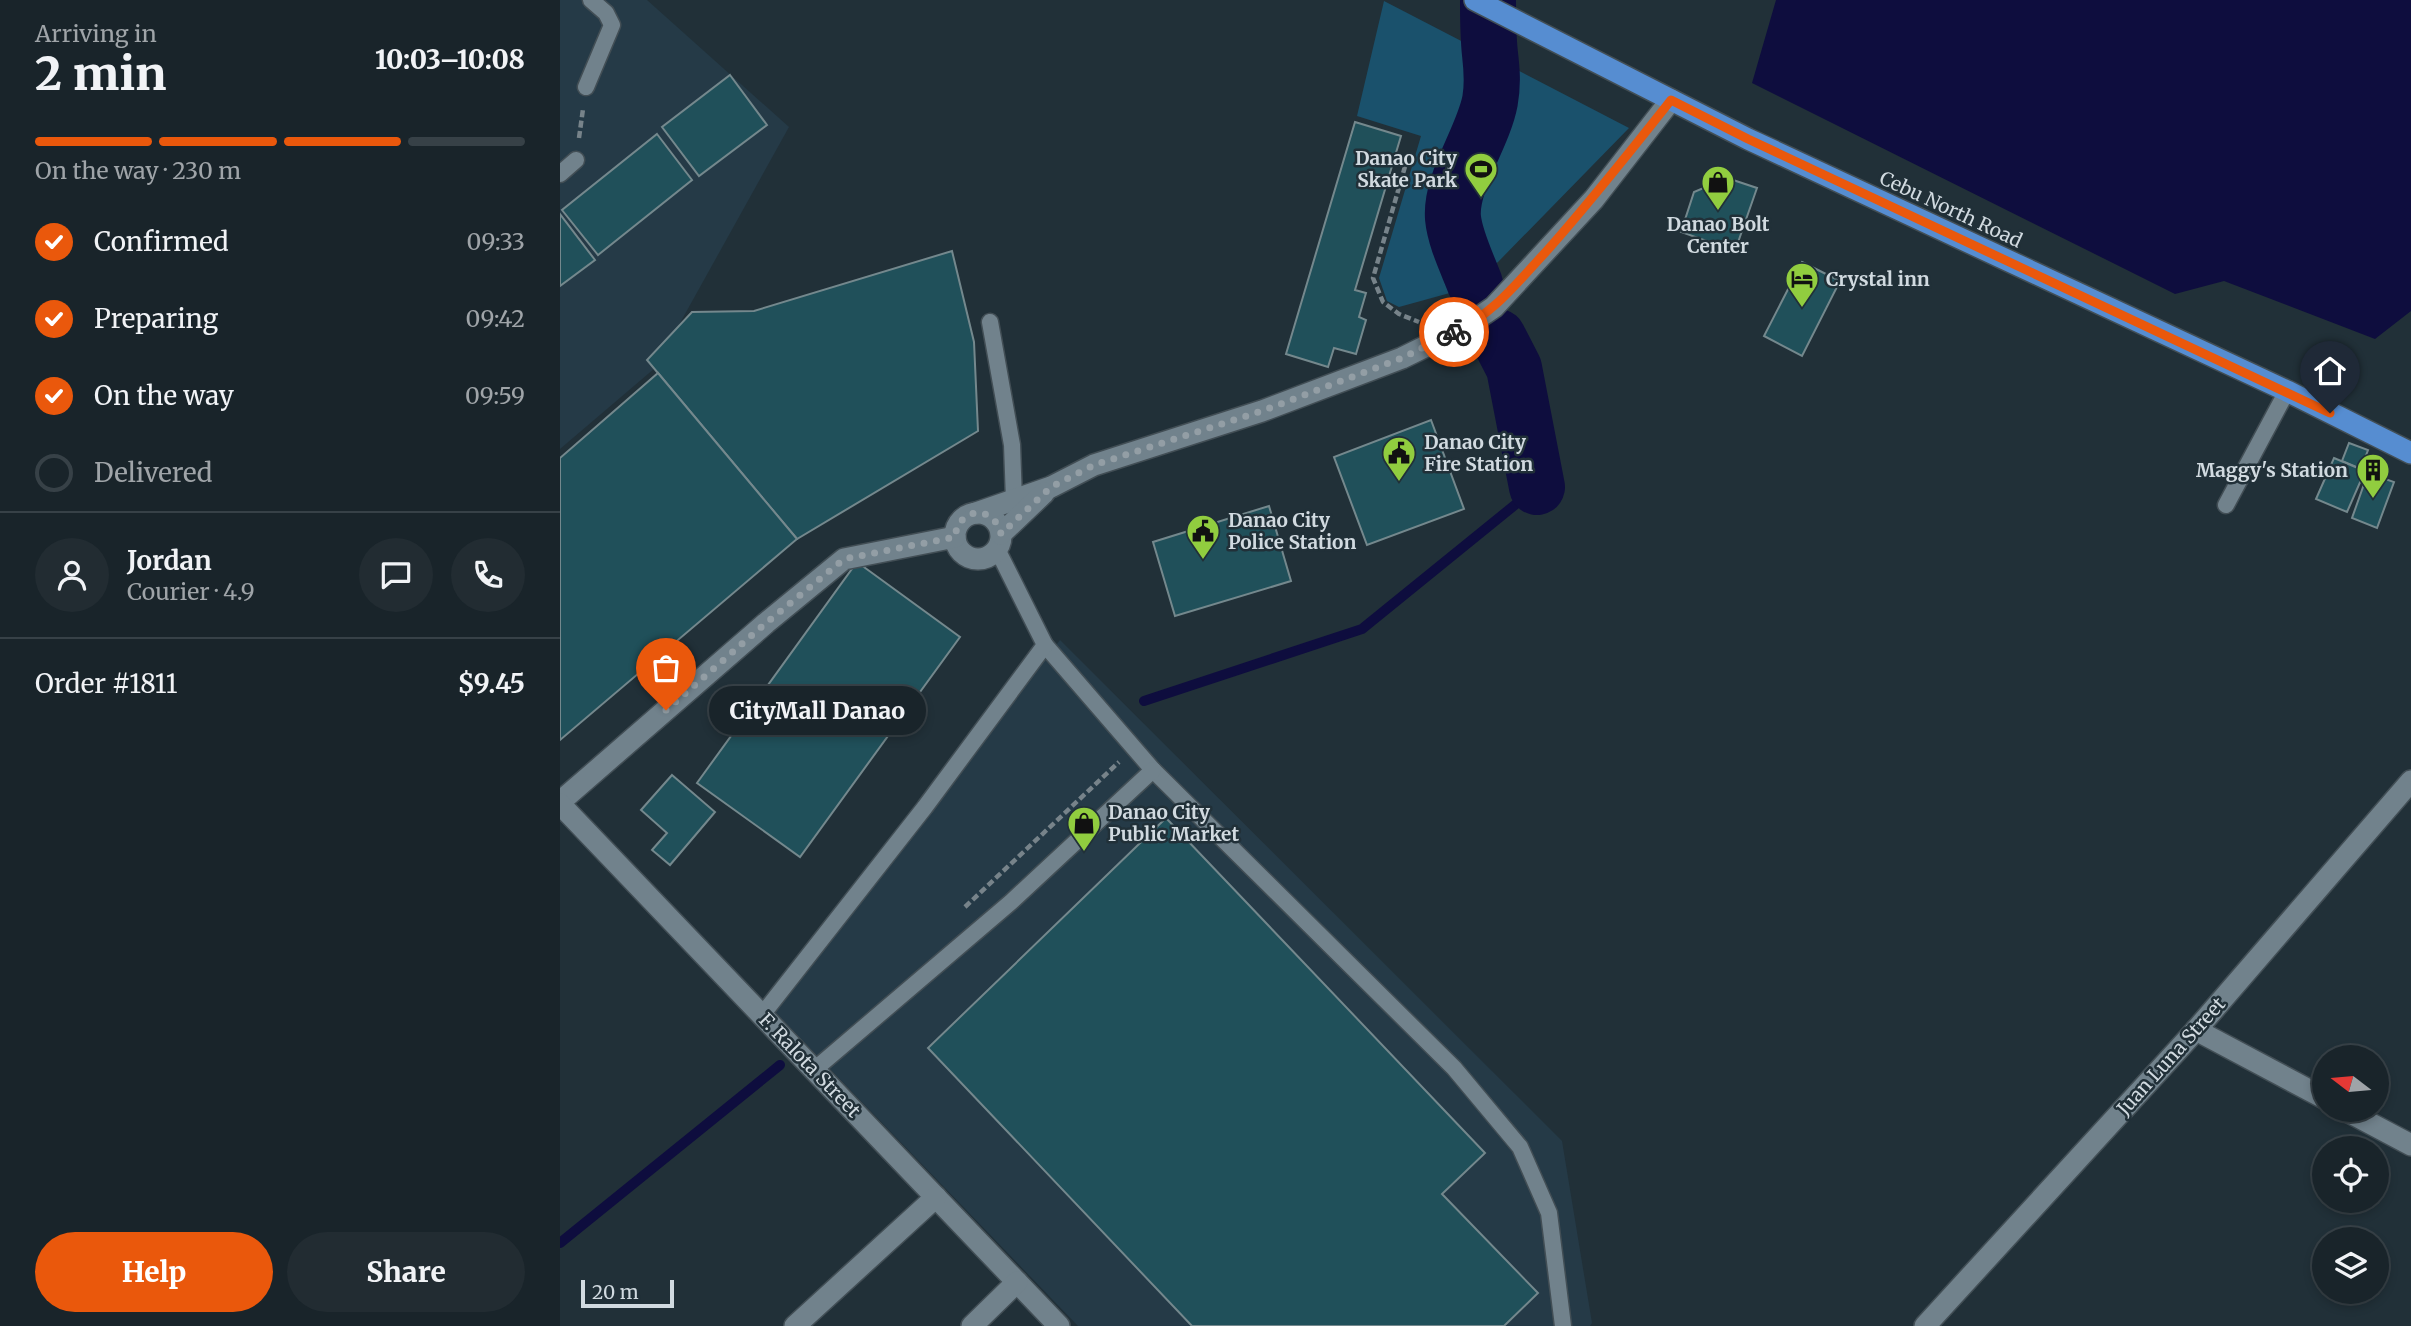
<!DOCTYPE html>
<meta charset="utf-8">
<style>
:root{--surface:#19242a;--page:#222c32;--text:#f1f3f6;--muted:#9fa4a8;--line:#374147;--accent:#ea580c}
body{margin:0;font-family:Merriweather,serif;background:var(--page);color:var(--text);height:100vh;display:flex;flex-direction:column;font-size:26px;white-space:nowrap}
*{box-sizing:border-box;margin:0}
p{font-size:23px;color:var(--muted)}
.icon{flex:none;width:38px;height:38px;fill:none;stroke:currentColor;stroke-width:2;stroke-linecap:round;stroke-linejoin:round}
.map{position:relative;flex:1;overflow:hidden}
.side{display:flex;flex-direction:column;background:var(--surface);width:560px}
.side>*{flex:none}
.needle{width:46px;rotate:286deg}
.fabs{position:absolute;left:1752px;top:1045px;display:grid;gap:14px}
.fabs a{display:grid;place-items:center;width:77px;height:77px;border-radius:50%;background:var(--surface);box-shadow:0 4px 10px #0003,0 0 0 2px var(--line);font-size:35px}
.scale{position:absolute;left:21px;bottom:18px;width:93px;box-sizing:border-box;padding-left:7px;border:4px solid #d1dae0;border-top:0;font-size:19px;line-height:24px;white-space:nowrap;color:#d1dae0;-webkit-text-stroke:5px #213038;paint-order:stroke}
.pin{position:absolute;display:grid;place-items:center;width:60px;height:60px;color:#fff;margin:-72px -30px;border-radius:50% 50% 50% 0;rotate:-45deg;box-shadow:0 0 7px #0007}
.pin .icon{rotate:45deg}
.courier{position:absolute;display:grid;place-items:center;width:70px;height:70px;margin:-35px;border:5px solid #ea580c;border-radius:50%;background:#fff;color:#222;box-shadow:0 2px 9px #0007}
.bubble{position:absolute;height:49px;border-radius:24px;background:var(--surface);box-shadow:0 4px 10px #0003,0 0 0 2px var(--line);font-size:23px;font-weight:800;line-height:49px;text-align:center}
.overview em{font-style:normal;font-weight:800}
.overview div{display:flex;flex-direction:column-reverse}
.overview{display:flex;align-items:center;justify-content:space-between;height:119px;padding:0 35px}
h1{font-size:46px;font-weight:800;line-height:52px}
.bar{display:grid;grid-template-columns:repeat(4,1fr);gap:10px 7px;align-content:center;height:84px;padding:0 35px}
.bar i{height:9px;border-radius:5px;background:var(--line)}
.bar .active{background:var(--accent)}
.bar p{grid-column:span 4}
.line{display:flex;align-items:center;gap:18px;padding:0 35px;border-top:2px solid var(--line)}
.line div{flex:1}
.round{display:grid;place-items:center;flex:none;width:74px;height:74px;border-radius:37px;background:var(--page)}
ol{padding:0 35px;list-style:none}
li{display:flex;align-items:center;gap:21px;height:77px}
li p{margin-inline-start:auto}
li .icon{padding:7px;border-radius:50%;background:var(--accent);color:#fff;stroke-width:4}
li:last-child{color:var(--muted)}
li i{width:38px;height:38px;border:4px solid var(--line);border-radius:50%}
.primary-button{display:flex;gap:14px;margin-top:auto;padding:14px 35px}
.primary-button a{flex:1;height:80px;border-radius:42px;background:var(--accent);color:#fff;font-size:28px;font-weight:800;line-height:80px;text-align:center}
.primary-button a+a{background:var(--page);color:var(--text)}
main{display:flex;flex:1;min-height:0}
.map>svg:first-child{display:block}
.built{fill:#253a47}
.green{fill:#1a516c}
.water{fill:#0e0d3e}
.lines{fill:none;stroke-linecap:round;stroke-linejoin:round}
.stream{stroke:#0e0d3e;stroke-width:10}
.river{stroke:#0e0d3e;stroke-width:56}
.building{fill:#20505a;stroke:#74888d;stroke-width:2}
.lane-casing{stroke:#424e55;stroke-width:19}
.street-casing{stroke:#424e55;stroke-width:24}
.secondary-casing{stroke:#424e55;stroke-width:24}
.highway-casing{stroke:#424e55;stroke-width:24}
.path{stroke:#77838a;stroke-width:4.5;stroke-dasharray:7 3.5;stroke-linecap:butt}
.lane{stroke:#71828c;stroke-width:16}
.street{stroke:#71828c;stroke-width:21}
.secondary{stroke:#71828c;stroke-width:21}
.highway{stroke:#568dd1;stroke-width:21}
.done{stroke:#939ea5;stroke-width:7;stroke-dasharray:0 12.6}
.route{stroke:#ea580c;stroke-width:9}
.labels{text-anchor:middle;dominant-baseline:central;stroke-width:5;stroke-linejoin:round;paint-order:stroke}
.poi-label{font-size:19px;font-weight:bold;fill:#d1dae0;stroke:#213038;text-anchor:start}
.street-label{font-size:19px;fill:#d1dae0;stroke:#213038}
</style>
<main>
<section class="side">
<div class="overview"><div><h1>2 min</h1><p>Arriving in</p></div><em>10:03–10:08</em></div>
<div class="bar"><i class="active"></i><i class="active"></i><i class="active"></i><i></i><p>On the way · 230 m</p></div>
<ol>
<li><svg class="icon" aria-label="check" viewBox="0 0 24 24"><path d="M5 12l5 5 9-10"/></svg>Confirmed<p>09:33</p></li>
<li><svg class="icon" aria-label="check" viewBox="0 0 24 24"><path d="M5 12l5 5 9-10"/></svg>Preparing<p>09:42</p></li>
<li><svg class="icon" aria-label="check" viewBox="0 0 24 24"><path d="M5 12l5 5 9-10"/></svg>On the way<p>09:59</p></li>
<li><i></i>Delivered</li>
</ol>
<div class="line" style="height:126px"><a class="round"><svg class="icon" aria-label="person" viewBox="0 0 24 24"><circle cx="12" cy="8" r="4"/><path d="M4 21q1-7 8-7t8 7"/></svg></a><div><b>Jordan</b><p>Courier · 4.9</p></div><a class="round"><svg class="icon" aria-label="chat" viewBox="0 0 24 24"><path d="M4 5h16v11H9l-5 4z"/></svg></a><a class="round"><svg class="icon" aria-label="phone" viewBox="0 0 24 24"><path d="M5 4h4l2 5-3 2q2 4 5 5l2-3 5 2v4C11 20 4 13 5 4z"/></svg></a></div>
<div class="line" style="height:91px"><div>Order #1811</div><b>$9.45</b></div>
<div class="primary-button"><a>Help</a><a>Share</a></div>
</section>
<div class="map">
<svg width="1851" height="1326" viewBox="0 0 1851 1326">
<rect width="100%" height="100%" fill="#213038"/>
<!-- built -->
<g class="built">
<polygon points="0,0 87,0 229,127 95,368 0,449"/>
<polygon points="500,640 1002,1141 1032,1323 1030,1326 518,1326 213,1010"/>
</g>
<!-- green -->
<polygon class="green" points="824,1 1069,128 938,262 897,291 839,307 827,301 819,278 861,136 797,116"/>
<!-- water -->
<polygon class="water" points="1216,0 1851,0 1851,311 1815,339 1664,281 1615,294 1192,83"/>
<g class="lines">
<!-- stream -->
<g class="stream">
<polyline points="584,701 802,629 977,487"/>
<polyline points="0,1243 220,1065"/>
</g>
<!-- river -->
<g class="river">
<path d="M915 284C907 263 895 239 893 218 890 182 923 138 930 101 933 84 932 71 930 54 928 36 928 18 928 0"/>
<polyline points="938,337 954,368 977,487"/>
</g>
</g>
<!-- building -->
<g class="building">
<polygon points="170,75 207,125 139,176 102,127"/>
<polygon points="795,122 841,136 795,290 806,293 799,317 806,320 796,354 774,348 768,367 726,354"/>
<polygon points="97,134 132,180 38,255 2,210"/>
<polygon points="1167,178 1197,188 1175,251 1121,232 1134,192"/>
<polygon points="0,214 35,260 0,286"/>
<polygon points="392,251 414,342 418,431 237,539 87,360 132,312 194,311"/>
<polygon points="1242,262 1280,281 1242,356 1204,336"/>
<polygon points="98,373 237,539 0,740 0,458"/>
<polygon points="871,420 904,509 807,545 774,457"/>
<polygon points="1789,443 1808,450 1801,469 1782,461"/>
<polygon points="1774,458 1805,471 1787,512 1756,499"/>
<polygon points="1808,473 1834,482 1817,528 1792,518"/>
<polygon points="709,506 731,581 615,616 593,542"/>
<polygon points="297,562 400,637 240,857 137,783"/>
<polygon points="112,775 155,812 110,865 92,850 107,833 81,810"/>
<polygon points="606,818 925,1153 882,1194 978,1293 944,1326 632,1326 368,1048"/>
</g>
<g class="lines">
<defs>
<g id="lane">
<polyline points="26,87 52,25 46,13 31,0"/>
<polyline points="0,174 16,160"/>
<polyline points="430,322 452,445 454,500"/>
<polyline points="1666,505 1727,391"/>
<polyline points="485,645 593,770 894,1068 960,1147 989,1213 1003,1326"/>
<polyline points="202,1015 365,807 485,645 437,549"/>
<polyline points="254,1070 451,902 593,770"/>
</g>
<g id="street">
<circle cx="418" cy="536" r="23"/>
<polyline points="416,513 491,487 534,465 702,411 842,358 905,327 934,307 1034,199 1111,100"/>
<polyline points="441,534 484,493"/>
<polyline points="0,802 206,623 284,559 395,537"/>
<polyline points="0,804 499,1326"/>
<polyline points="1636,1030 1764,1098"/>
<polyline points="1785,1110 1851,1145"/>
<polyline points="235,1326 376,1197"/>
<polyline points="412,1326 457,1282"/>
</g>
<polyline id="secondary" points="1365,1326 1636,1030 1851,781"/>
<polyline id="highway" points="915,0 1188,139 1727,391 1851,453"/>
</defs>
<!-- lane casing -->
<use href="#lane" class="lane-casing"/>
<!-- street casing -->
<use href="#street" class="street-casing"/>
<!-- secondary casing -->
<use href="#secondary" class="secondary-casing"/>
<!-- highway casing -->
<use href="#highway" class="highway-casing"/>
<!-- path -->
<g class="path">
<polyline points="19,138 23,109"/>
<polyline points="848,156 813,278 823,302 839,314 859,322"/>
<polyline points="405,907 559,762"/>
</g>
<!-- lane -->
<use href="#lane" class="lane"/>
<!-- street -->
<use href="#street" class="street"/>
<!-- secondary -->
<use href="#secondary" class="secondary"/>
<!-- highway -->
<use href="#highway" class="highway"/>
</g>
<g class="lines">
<!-- done -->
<path class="done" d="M106 710 206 623 284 559 395 537C398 507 434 504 441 534L491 487 534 465 702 411 842 358 894 332"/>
<!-- route -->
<path class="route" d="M894 332C931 316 956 284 983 255 1028 205 1069 153 1111 100L1188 139 1770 413"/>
</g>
<!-- icons -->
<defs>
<symbol id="stadium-pin" viewBox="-11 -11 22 30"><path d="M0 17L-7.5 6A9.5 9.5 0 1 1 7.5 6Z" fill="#91cd3f" stroke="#213038"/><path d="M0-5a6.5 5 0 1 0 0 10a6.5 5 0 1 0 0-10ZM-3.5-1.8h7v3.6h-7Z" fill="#111"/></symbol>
<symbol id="shop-pin" viewBox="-11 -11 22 30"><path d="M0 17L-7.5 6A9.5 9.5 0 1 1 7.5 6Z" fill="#91cd3f" stroke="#213038"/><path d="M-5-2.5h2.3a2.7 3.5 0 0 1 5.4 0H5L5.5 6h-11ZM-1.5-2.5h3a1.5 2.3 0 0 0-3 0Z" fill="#111"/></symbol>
<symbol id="hotel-pin" viewBox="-11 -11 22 30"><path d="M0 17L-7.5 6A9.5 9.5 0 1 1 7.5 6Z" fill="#91cd3f" stroke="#213038"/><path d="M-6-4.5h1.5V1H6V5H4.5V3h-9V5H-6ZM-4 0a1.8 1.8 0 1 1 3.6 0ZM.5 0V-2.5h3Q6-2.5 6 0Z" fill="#111"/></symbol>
<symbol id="civic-pin" viewBox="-11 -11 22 30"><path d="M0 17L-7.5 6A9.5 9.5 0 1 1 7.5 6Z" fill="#91cd3f" stroke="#213038"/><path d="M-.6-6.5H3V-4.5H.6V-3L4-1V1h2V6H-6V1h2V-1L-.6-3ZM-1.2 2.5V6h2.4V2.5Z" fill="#111"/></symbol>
<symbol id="building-pin" viewBox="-11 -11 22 30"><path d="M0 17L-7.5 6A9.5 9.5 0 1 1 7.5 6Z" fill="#91cd3f" stroke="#213038"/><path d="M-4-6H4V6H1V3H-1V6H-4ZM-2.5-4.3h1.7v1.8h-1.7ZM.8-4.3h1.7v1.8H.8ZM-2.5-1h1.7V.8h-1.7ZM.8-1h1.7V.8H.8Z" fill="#111"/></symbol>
</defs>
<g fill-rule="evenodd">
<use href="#stadium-pin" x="902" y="150" width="38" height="52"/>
<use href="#shop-pin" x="1139" y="163" width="38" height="52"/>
<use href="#hotel-pin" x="1223" y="260" width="38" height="52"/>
<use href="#civic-pin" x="820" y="434" width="38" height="52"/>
<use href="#building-pin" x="1794" y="451" width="38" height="52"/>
<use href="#civic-pin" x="624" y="512" width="38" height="52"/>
<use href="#shop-pin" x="505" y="804" width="38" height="52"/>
</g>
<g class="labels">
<!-- poi labels -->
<g class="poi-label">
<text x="897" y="158" text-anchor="end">Danao City<tspan x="897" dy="22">Skate Park</tspan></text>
<text x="1158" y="224" text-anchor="middle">Danao Bolt<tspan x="1158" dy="22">Center</tspan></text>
<text x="1266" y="279">Crystal inn</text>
<text x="864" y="442">Danao City<tspan x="864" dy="22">Fire Station</tspan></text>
<text x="1788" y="470" text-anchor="end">Maggy's Station</text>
<text x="668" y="520">Danao City<tspan x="668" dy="22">Police Station</tspan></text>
<text x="548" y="812">Danao City<tspan x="548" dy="22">Public Market</tspan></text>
</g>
<!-- street labels -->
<g class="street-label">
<text transform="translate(1391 209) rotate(25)">Cebu North Road</text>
<text transform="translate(1611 1056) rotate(-48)">Juan Luna Street</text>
<text transform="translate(250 1065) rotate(46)">F. Ralota Street</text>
</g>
</g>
</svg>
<div class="fabs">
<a><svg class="needle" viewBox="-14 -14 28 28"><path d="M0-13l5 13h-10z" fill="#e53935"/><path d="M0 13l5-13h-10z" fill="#9fa4a8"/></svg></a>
<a><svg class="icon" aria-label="locate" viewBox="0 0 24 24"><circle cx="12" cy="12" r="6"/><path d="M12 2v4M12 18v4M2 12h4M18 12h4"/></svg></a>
<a><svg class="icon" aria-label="layers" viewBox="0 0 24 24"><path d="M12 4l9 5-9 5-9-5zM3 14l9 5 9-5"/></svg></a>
</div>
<div class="scale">20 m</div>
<div class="pin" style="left:106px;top:710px;background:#ea580c"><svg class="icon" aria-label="bag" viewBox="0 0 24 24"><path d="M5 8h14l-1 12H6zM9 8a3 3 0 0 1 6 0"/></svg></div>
<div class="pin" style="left:1770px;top:413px;background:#1f2937"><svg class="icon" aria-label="home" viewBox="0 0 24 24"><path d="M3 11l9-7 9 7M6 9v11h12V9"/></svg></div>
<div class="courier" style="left:894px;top:332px"><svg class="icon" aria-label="bike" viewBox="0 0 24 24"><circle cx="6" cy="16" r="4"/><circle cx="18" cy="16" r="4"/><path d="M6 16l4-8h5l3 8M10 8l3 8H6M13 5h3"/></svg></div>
<div class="bubble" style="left:149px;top:686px;width:217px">CityMall Danao</div>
</div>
</main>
